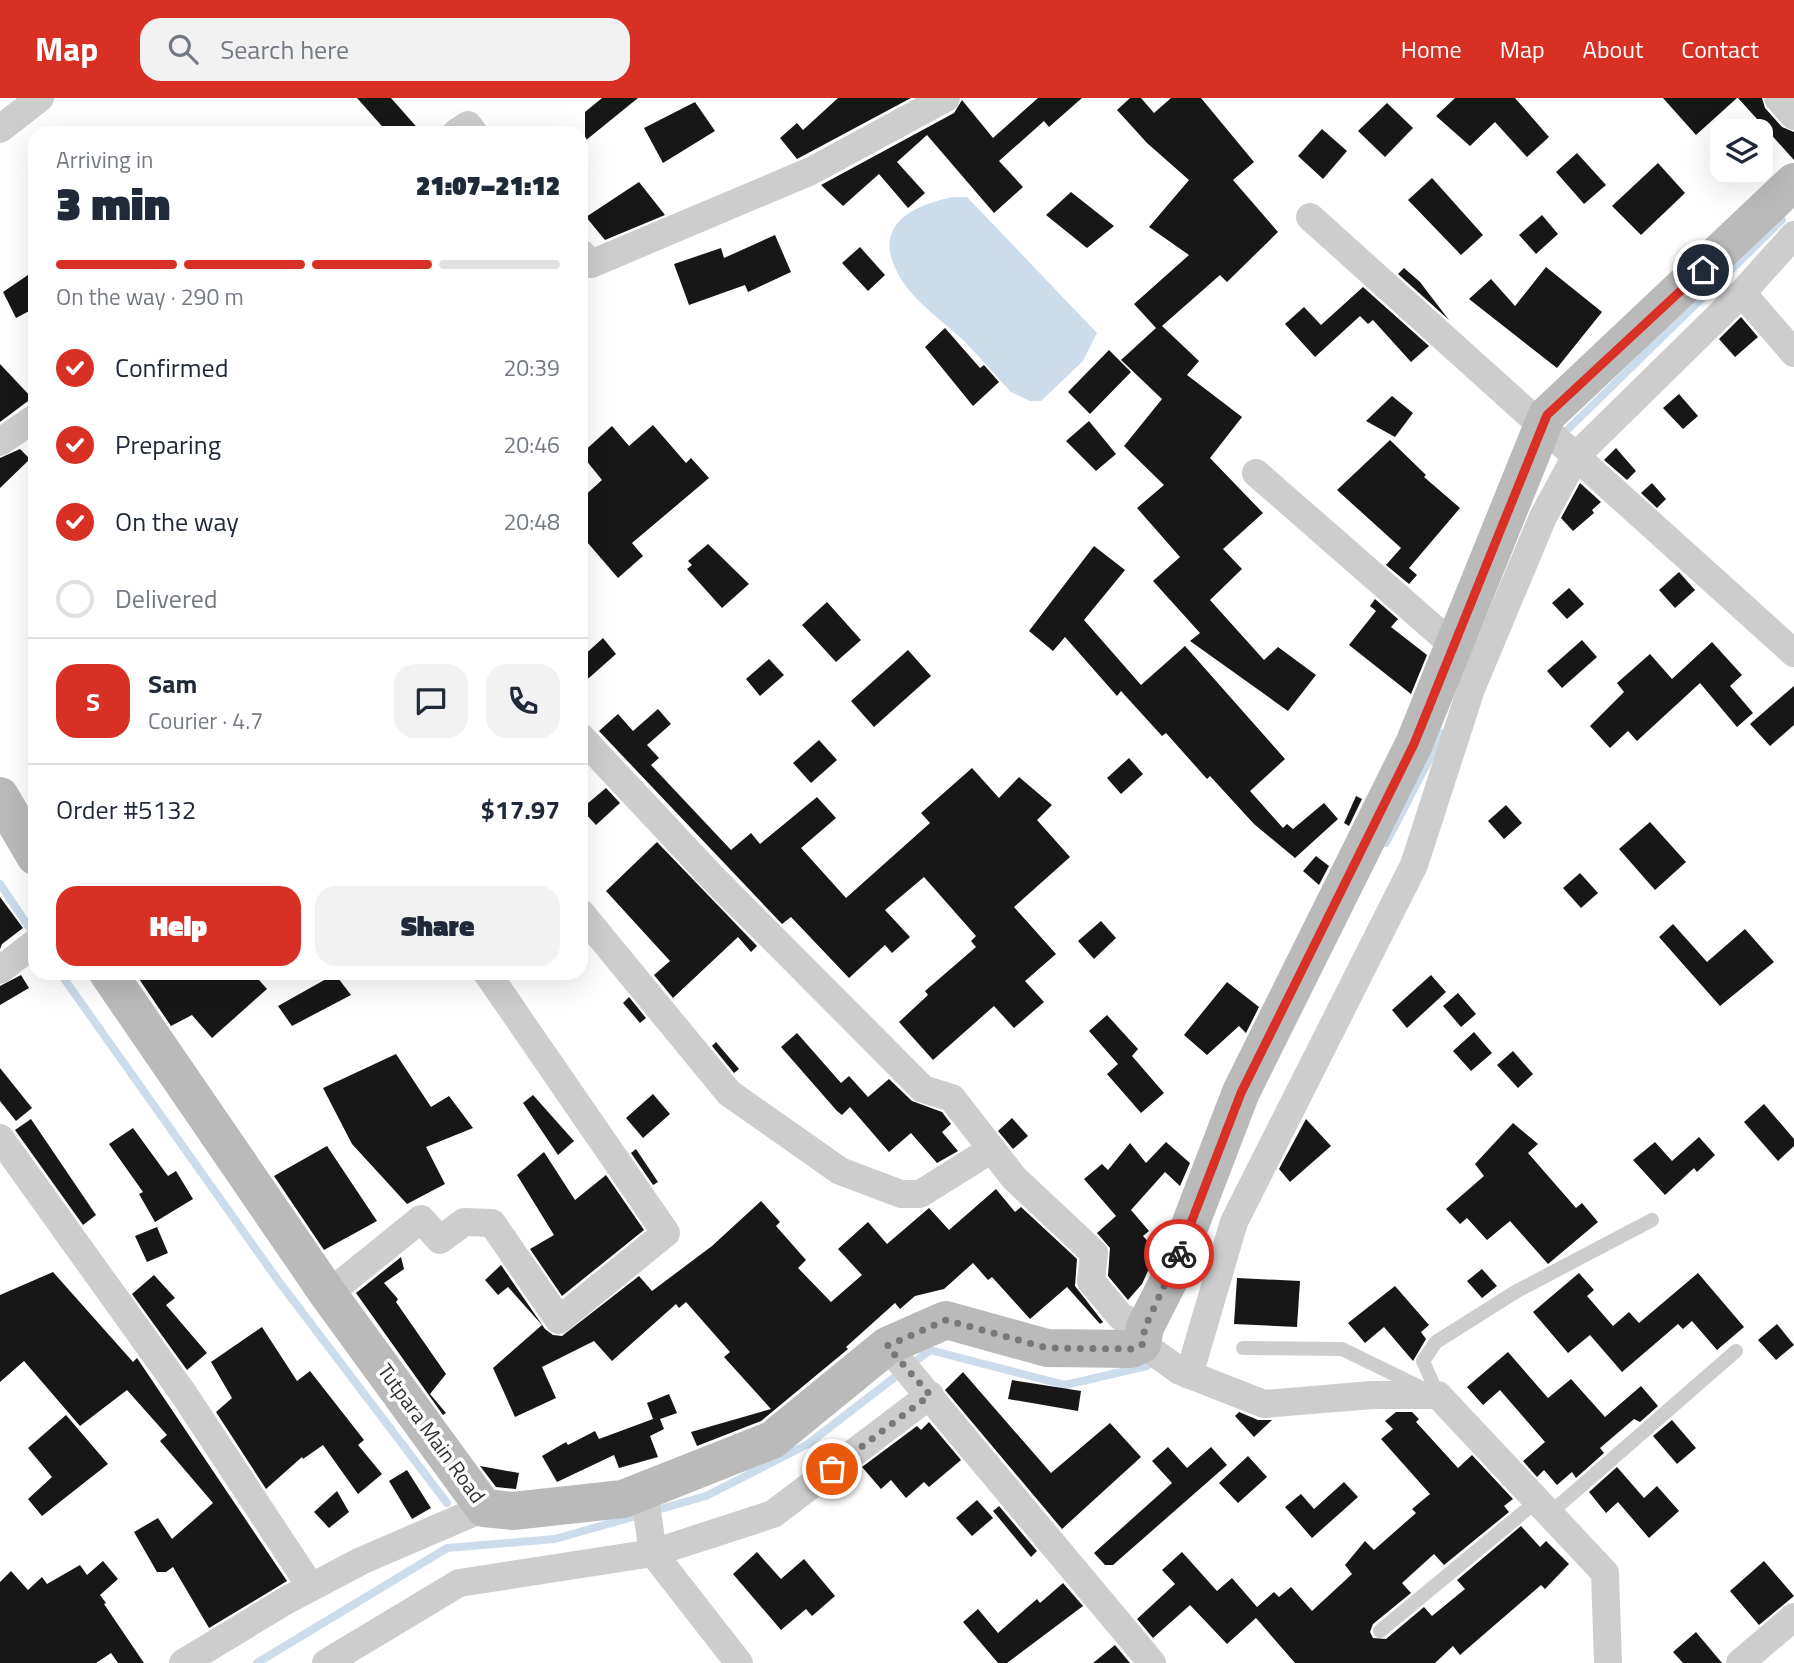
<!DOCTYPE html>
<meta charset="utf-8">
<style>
:root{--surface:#fff;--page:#f2f2f3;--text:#1f2937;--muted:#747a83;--line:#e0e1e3;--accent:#d93025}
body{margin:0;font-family:"Titillium Web",sans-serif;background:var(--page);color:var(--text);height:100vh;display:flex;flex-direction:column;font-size:26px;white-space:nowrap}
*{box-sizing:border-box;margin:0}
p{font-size:23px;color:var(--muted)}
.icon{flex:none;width:38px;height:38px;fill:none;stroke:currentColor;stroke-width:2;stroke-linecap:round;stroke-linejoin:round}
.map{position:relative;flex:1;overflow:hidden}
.details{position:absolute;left:28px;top:28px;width:560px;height:854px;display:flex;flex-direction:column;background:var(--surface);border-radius:21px;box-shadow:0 7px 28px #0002}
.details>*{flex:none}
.buttons{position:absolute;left:1710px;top:21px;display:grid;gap:14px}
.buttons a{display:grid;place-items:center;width:63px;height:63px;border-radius:14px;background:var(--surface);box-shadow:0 7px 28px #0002;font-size:35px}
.pin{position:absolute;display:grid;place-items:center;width:60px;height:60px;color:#fff;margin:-30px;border:4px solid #fff;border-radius:50%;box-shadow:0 2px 7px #0007}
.courier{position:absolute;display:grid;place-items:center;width:70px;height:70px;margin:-35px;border:5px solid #d93025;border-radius:50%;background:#fff;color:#222;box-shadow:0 2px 9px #0007}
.summary em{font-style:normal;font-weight:800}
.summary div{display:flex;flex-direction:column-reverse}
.summary{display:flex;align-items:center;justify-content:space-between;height:119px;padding:0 28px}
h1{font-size:46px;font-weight:800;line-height:52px}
.bar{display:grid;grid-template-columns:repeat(4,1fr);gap:10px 7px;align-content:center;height:84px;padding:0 28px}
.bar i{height:9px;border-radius:5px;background:var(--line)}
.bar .on{background:var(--accent)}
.bar p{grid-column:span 4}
.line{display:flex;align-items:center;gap:18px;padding:0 28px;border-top:2px solid var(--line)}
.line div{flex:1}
.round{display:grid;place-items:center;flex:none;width:74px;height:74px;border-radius:21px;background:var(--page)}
ol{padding:0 28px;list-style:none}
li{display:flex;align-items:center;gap:21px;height:77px}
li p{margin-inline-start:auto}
li .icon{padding:7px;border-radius:50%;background:var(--accent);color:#fff;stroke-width:4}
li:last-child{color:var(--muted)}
li i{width:38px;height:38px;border:4px solid var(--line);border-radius:50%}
.button{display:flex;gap:14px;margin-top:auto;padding:14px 28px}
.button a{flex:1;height:80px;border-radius:21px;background:var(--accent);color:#fff;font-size:28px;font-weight:800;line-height:80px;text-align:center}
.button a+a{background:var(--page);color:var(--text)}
header{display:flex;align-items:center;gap:42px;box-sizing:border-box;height:98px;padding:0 35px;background:var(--accent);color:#fff}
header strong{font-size:33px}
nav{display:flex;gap:38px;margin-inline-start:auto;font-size:24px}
.search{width:490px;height:63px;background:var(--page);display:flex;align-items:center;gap:18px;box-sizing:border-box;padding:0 24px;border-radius:21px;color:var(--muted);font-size:26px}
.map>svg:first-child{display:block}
.water{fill:#cddceb}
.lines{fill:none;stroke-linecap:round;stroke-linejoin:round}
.stream{stroke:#cddceb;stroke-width:8}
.building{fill:#171717}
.lane{stroke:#cdcdcd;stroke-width:14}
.street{stroke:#cdcdcd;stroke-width:28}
.secondary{stroke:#bababa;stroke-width:38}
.done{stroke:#787878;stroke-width:7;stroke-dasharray:0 12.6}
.route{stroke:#d93025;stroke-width:9}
.labels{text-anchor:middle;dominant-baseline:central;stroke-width:7;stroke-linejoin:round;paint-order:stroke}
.street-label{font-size:21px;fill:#303030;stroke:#fff}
</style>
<header>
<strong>Map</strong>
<div class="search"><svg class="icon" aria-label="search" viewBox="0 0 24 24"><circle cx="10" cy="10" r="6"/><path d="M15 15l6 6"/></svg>Search here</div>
<nav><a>Home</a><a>Map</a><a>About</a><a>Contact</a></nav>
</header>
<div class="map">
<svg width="1794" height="1565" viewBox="0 0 1794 1565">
<rect width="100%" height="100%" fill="#fff"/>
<!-- water -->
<path class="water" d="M954 99H967L1097 235 1083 263 1041 303H1030L1011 294C995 277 980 259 963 242 944 224 915 204 901 181 870 130 907 108 954 99Z"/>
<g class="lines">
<!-- stream -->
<g class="stream">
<polyline points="1561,338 1782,122"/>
<polyline points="1386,745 1443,635"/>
<polyline points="0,786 35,838"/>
<polyline points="60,875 277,1181 447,1405"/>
<polyline points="257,1565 447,1450 555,1441 706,1398 808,1346 930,1252 1065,1287 1147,1268 1151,1258"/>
</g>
</g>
<!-- building -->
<g class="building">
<polygon points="357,0 391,0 422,35 388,35"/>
<polygon points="602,0 638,0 585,43 585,14"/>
<polygon points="838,0 911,0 797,61 780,40 797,25 803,32"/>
<polygon points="1038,0 1082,0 1049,29 1044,23 999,63 1023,89 994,115 927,37 897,64 925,95 908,110 879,76 843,108 821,87 954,15 962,2 993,40"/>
<polygon points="1130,0 1141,0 1154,15 1171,0 1201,0 1254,64 1233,82 1278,134 1227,184 1220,177 1162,228 1199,263 1187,277 1242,319 1210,360 1263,415 1223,451 1242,471 1210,502 1264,562 1278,549 1316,577 1288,613 1190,543 1200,535 1153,483 1180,459 1137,410 1164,387 1124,348 1162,301 1121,262 1156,230 1134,206 1189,157 1149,129 1189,82 1147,45 1117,12"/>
<polygon points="1455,0 1515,0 1549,39 1527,59 1495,24 1470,48 1436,18"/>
<polygon points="1663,0 1737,0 1696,37"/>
<polygon points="1738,0 1762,0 1765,10 1782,29 1794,34 1794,62"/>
<polygon points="695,4 715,33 663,65 644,30"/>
<polygon points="1387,5 1413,30 1385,59 1358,33"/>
<polygon points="1322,31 1347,53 1323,81 1298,58"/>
<polygon points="1577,55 1606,87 1584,106 1556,74"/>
<polygon points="1658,65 1685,95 1641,137 1612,108"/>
<polygon points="1432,80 1483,137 1461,157 1408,102"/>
<polygon points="639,84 665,117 605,142 586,119"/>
<polygon points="1071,94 1114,128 1087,150 1046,117"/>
<polygon points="1542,117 1558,136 1536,156 1519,137"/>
<polygon points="775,137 791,174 748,194 745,187 689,207 674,166 721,150 724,160"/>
<polygon points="860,149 885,177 868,193 842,165"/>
<polygon points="1546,169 1602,214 1557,270 1469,201 1491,181 1515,208"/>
<polygon points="1404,170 1420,184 1449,222 1398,176"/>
<polygon points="28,177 35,188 35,210 16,220 3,194"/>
<polygon points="1363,189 1429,248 1411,264 1373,222 1368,226 1360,218 1315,259 1285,226 1304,209 1321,227"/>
<polygon points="1741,219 1758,239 1735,259 1719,241"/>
<polygon points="945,230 980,270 984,267 999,284 973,308 925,249"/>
<polygon points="1109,252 1131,274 1090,316 1068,294"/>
<polygon points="0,266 32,300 0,324"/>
<polygon points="1679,296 1698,318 1683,331 1663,310"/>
<polygon points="1392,298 1413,315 1395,339 1366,323"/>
<polygon points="1089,323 1116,356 1096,373 1066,343"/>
<polygon points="653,327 686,365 691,360 709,380 632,445 643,458 618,480 581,437 581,401 602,382 581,356 612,328 629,348"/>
<polygon points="1390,342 1426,377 1424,379 1460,410 1409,470 1417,477 1409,486 1386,467 1401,450 1337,392"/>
<polygon points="1616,350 1636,373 1627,382 1604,362"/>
<polygon points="20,351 30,361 0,390 0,360"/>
<polygon points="1580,385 1601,404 1592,412 1594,415 1573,433 1561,420"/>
<polygon points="1652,385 1666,401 1657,410 1641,395"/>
<polygon points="708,446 749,486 722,510 687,471 692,467 688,463"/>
<polygon points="1094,448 1125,472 1084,522 1141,587 1185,548 1285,661 1250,693 1283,730 1287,726 1293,731 1324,705 1338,721 1295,760 1254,726 1210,678 1207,681 1166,635 1162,638 1121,593 1117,598 1065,539 1053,553 1029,533"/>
<polygon points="1679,474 1695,492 1675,510 1659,492"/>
<polygon points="1569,490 1584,506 1567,521 1552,505"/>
<polygon points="1375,501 1398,521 1391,529 1427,557 1411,596 1349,547 1376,513 1370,508"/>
<polygon points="827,504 861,542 836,564 802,527"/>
<polygon points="603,540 616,556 581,587 581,560"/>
<polygon points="1582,542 1597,559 1562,590 1547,573"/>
<polygon points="1712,544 1742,577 1730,588 1753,615 1737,629 1700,585 1637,643 1628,633 1610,650 1590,628 1624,594 1617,585 1650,556 1672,581"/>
<polygon points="908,552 931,578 874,629 851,603"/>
<polygon points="769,561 784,577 760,598 746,581"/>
<polygon points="1794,588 1794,627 1770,648 1750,626"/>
<polygon points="658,611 671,626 647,647 659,660 651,667 731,752 751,735 760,746 817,699 836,720 801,750 846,800 930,725 921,715 972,670 999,700 1019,679 1052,707 1037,722 1070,759 1014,809 1056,856 1025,883 1044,904 1014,930 994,908 933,962 899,924 928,897 925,893 976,849 971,843 976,838 924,779 885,812 910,839 892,855 885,847 849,880 791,819 782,826 599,633 618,616 633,633"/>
<polygon points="819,642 837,662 811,685 793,665"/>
<polygon points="1129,660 1143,676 1121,696 1107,680"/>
<polygon points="606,690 620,705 596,727 581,711"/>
<polygon points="1356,698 1362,701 1349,728 1344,725"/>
<polygon points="1506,707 1522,725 1504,741 1488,723"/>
<polygon points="1650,724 1686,764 1655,792 1619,751"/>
<polygon points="657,744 757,848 751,854 738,839 673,900 654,877 670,863 606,793"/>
<polygon points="1316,758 1329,768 1319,787 1303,773"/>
<polygon points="1580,775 1598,795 1581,810 1563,790"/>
<polygon points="0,799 23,830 2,846 0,851"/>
<polygon points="1101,823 1116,840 1094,861 1078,843"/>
<polygon points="1673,826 1707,864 1745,831 1774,864 1720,908 1659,839"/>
<polygon points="135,875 253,875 267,891 212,940 192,917 171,928"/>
<polygon points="335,876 351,897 292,928 278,908"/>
<polygon points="21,877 29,890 0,907 0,888"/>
<polygon points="1431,877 1446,894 1407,930 1392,912"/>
<polygon points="1227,884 1259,909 1246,935 1239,928 1207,957 1184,937"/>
<polygon points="1458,895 1476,916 1461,929 1443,908"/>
<polygon points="629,899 646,920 640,925 623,905"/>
<polygon points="1107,917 1138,951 1132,958 1164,995 1141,1015 1107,976 1118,966 1089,933"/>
<polygon points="1474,934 1492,955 1471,973 1453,953"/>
<polygon points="797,935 841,985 849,978 868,999 889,981 912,1003 942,1014 951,1026 942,1034 958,1053 937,1065 911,1035 889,1054 850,1009 842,1017 837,1013 781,949"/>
<polygon points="716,944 739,971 734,975 712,948"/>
<polygon points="1513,953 1533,976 1518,990 1497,967"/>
<polygon points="396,956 431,1009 449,998 473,1030 426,1049 445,1086 407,1106 352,1046 323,990"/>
<polygon points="0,970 32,1010 16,1023 0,1003"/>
<polygon points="653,996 670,1016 643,1040 626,1020"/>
<polygon points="533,997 574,1043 558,1057 523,1005"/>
<polygon points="1764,1006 1794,1041 1794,1048 1778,1063 1744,1024"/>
<polygon points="1012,1020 1028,1038 1013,1051 998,1033"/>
<polygon points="31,1021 96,1117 83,1127 15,1032"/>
<polygon points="1306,1021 1331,1048 1290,1084 1279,1071"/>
<polygon points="1513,1025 1538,1046 1528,1055 1576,1110 1582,1105 1598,1124 1548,1166 1510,1123 1487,1142 1467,1120 1460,1126 1446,1111 1484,1078 1475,1066"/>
<polygon points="133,1030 168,1078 176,1073 193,1101 155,1124 139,1096 143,1094 109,1046"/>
<polygon points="1699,1039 1715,1057 1697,1074 1694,1070 1665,1097 1633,1062 1655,1044 1672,1063"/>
<polygon points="1166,1044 1190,1065 1180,1088 1165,1074 1131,1112 1149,1133 1143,1138 1157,1153 1142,1186 1128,1202 1108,1178 1110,1150 1097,1135 1116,1118 1084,1081 1102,1066 1108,1072 1130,1045 1146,1065"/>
<polygon points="327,1048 377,1123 324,1152 274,1078"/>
<polygon points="636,1051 658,1084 653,1087 631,1055"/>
<polygon points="544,1054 575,1102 606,1077 644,1132 562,1198 530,1151 554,1137 517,1077"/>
<polygon points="996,1091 1015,1114 1021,1109 1077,1161 1075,1188 1103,1224 1100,1226 1067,1189 1030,1221 992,1179 988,1182 973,1165 944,1191 915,1198 900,1211 895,1205 846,1249 848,1251 761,1323 697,1348 691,1334 771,1311 724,1259 730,1254 686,1204 679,1210 676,1206 612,1263 594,1243 542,1269 556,1300 515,1319 493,1270 542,1227 508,1189 498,1197 485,1182 501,1167 545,1231 553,1237 562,1238 639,1178 652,1193 712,1148 761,1103 780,1124 776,1128 806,1162 798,1170 831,1204 862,1177 838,1151 868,1124 887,1146 929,1110 949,1132"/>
<polygon points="157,1129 168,1155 147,1164 135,1138"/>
<polygon points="401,1159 404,1171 384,1185 398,1201 396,1204 446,1276 430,1296 446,1315 443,1317 356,1195"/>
<polygon points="1482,1171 1497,1188 1482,1200 1467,1183"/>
<polygon points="53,1174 133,1264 137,1260 287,1483 209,1530 173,1469 166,1474 157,1474 134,1434 158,1420 172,1441 213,1405 160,1343 167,1337 127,1292 80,1328 24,1263 0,1284 0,1197"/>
<polygon points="1579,1175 1594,1192 1587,1198 1613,1228 1629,1214 1639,1225 1698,1175 1744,1229 1717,1252 1692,1223 1683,1231 1678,1226 1622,1274 1590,1237 1568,1255 1533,1214"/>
<polygon points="154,1177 175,1200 166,1207 207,1255 187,1272 132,1196"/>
<polygon points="1237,1180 1300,1183 1297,1229 1234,1226"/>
<polygon points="1395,1188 1429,1227 1421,1234 1426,1241 1413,1263 1384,1229 1365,1245 1348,1225"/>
<polygon points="1777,1226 1794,1247 1776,1262 1758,1242"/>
<polygon points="262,1229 297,1283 310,1273 364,1342 358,1347 382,1376 358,1396 323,1347 303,1361 302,1359 266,1391 216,1314 232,1300 211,1264"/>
<polygon points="1508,1254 1548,1300 1571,1281 1605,1319 1641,1288 1658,1308 1640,1324 1634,1321 1600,1350 1604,1355 1576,1380 1572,1374 1557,1387 1544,1372 1537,1379 1523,1363 1545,1344 1500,1292 1483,1307 1467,1289"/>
<polygon points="963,1274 1051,1375 1110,1325 1141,1359 1062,1431 945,1292"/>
<polygon points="1012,1282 1081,1293 1078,1313 1008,1301"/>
<polygon points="669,1296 677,1315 660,1321 664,1331 650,1338 658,1359 619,1370 614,1357 557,1384 542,1358 566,1344 568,1347 595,1333 599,1341 653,1321 647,1305"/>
<polygon points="1239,1314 1258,1322 1272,1322 1254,1339 1235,1318"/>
<polygon points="1396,1314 1412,1314 1419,1321 1416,1324 1458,1370 1472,1357 1513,1401 1504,1408 1509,1414 1444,1467 1434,1456 1402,1485 1411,1495 1373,1526 1370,1534 1373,1540 1386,1541 1424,1509 1432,1518 1465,1491 1457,1482 1521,1428 1540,1449 1546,1443 1569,1466 1545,1491 1541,1487 1460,1557 1453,1548 1435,1565 1295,1565 1256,1520 1227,1546 1190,1507 1153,1540 1137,1521 1175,1486 1162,1472 1182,1454 1217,1493 1232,1480 1257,1509 1274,1494 1279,1499 1291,1489 1312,1513 1352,1476 1345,1467 1365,1443 1374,1452 1416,1415 1412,1411 1430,1396 1381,1341 1393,1331 1385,1323"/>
<polygon points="66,1317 108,1366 42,1418 28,1401 52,1379 28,1350"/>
<polygon points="1672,1322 1696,1350 1677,1366 1653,1338"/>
<polygon points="929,1324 961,1362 929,1389 924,1384 906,1400 891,1382 881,1391 862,1369 917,1328 921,1332"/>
<polygon points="1168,1349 1187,1370 1211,1349 1227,1367 1113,1467 1105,1467 1094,1455 1172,1385 1152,1363"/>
<polygon points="1248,1358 1267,1379 1238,1405 1219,1385"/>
<polygon points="480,1368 519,1375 516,1391 496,1389"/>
<polygon points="1617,1369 1644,1400 1657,1388 1679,1413 1649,1440 1618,1404 1606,1415 1589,1394"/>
<polygon points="407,1372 431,1410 412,1421 389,1383"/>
<polygon points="1344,1384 1358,1399 1312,1440 1285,1409 1301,1396 1314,1411"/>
<polygon points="337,1393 349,1414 329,1430 314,1414"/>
<polygon points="977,1402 993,1420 972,1438 956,1420"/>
<polygon points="999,1408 1037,1453 1031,1459 993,1413"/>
<polygon points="757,1454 781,1481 804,1461 835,1498 812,1518 806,1511 781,1532 733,1476"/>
<polygon points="103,1463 118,1481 100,1497 106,1505 104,1506 144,1565 118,1565 111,1555 96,1565 0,1565 0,1484 11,1473 28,1492 42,1479 47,1486 80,1467 87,1477"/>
<polygon points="1764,1463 1794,1498 1759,1527 1730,1493"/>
<polygon points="1063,1485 1083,1508 1007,1565 998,1565 963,1524 978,1511 998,1535 1037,1501 1040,1505"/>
<polygon points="1696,1534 1722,1565 1683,1565 1673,1554"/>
<polygon points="1115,1547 1130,1565 1093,1565"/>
</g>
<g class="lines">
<!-- lane -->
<g class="lane">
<polyline points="1243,1250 1342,1251 1424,1291"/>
<polyline points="1438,1297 1423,1263 1436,1244 1517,1193 1652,1122"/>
<polyline points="1549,1416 1736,1253"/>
<polyline points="1380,1533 1537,1403"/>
</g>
<!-- street -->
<g class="street">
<polyline points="1778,0 1794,18"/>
<polyline points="0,31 40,0"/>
<polyline points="456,35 468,27 474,35"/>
<polyline points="1310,119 1794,555"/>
<polyline points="581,155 591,166 811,73 946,0"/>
<polyline points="1742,195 1794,255"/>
<polyline points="0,344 35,320"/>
<polyline points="1256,375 1454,548"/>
<polyline points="581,639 713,780 923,991 952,1000 1014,1080 1094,1155 1091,1183 1121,1219 1145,1229"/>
<polyline points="581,815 729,995 840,1073 901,1096 920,1096 992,1051"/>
<polyline points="0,872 35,845"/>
<polyline points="0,1040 183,1295 311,1489"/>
<polyline points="328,1196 421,1121 440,1142 464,1124 492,1125 559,1222 666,1135 487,875"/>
<polyline points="1142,1246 1180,1273 1264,1306 1372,1297 1438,1297 1605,1475 1608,1565"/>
<polyline points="887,1248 1152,1565"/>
<polyline points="1189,1277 1234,1124 1414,767 1471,591 1543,419 1576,358 1742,195 1794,137"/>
<polyline points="644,1393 653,1455 739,1565"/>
<polyline points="183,1565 287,1502 361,1463 484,1410"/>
<polyline points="326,1565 459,1485 653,1455 773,1416 930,1297"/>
<polyline points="1740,1565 1794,1519"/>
</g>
<!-- secondary -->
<g class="secondary">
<polyline points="0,698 35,758"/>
<polyline points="108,875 328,1196 484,1410 513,1413 623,1401 772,1342 887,1248 946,1222 1047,1250 1131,1251 1142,1246 1145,1229 1169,1182 1241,994 1414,646 1547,317 1794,84"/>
</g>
</g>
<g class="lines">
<!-- done -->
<polyline class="done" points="832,1371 930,1297 887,1248 946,1222 1047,1250 1131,1251 1142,1247 1145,1229 1179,1156"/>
<!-- route -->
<polyline class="route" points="1179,1156 1241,995 1414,646 1547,317 1703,172"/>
</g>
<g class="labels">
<!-- street labels -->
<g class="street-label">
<text transform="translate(432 1335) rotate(54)">Tutpara Main Road</text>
</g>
</g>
</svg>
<div class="buttons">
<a><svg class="icon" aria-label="layers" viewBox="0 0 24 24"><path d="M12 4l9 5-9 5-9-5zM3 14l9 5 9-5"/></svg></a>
</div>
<div class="pin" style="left:832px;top:1371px;background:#ea580c"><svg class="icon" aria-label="bag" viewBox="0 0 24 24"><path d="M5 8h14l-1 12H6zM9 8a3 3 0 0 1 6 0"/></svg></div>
<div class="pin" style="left:1703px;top:172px;background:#1f2937"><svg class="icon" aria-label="home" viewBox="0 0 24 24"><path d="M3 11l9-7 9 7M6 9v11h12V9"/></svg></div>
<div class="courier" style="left:1179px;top:1156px"><svg class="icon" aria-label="bike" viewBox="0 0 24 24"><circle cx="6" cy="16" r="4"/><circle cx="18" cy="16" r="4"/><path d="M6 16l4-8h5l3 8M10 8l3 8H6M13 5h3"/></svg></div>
<section class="details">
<div class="summary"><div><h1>3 min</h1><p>Arriving in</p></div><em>21:07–21:12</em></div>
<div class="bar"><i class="on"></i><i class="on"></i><i class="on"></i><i></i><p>On the way · 290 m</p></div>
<ol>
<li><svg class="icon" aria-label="check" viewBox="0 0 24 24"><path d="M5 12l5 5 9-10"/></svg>Confirmed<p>20:39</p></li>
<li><svg class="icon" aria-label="check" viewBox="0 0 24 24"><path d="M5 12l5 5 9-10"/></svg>Preparing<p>20:46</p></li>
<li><svg class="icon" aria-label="check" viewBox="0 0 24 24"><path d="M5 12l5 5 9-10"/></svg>On the way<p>20:48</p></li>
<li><i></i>Delivered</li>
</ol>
<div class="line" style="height:126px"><b class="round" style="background:var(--accent);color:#fff">S</b><div><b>Sam</b><p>Courier · 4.7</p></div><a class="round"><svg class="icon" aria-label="chat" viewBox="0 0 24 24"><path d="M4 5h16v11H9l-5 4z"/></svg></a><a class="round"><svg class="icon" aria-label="phone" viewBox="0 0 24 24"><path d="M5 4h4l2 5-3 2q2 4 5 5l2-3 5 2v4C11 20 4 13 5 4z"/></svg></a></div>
<div class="line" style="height:91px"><div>Order #5132</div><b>$17.97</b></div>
<div class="button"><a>Help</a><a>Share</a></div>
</section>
</div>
